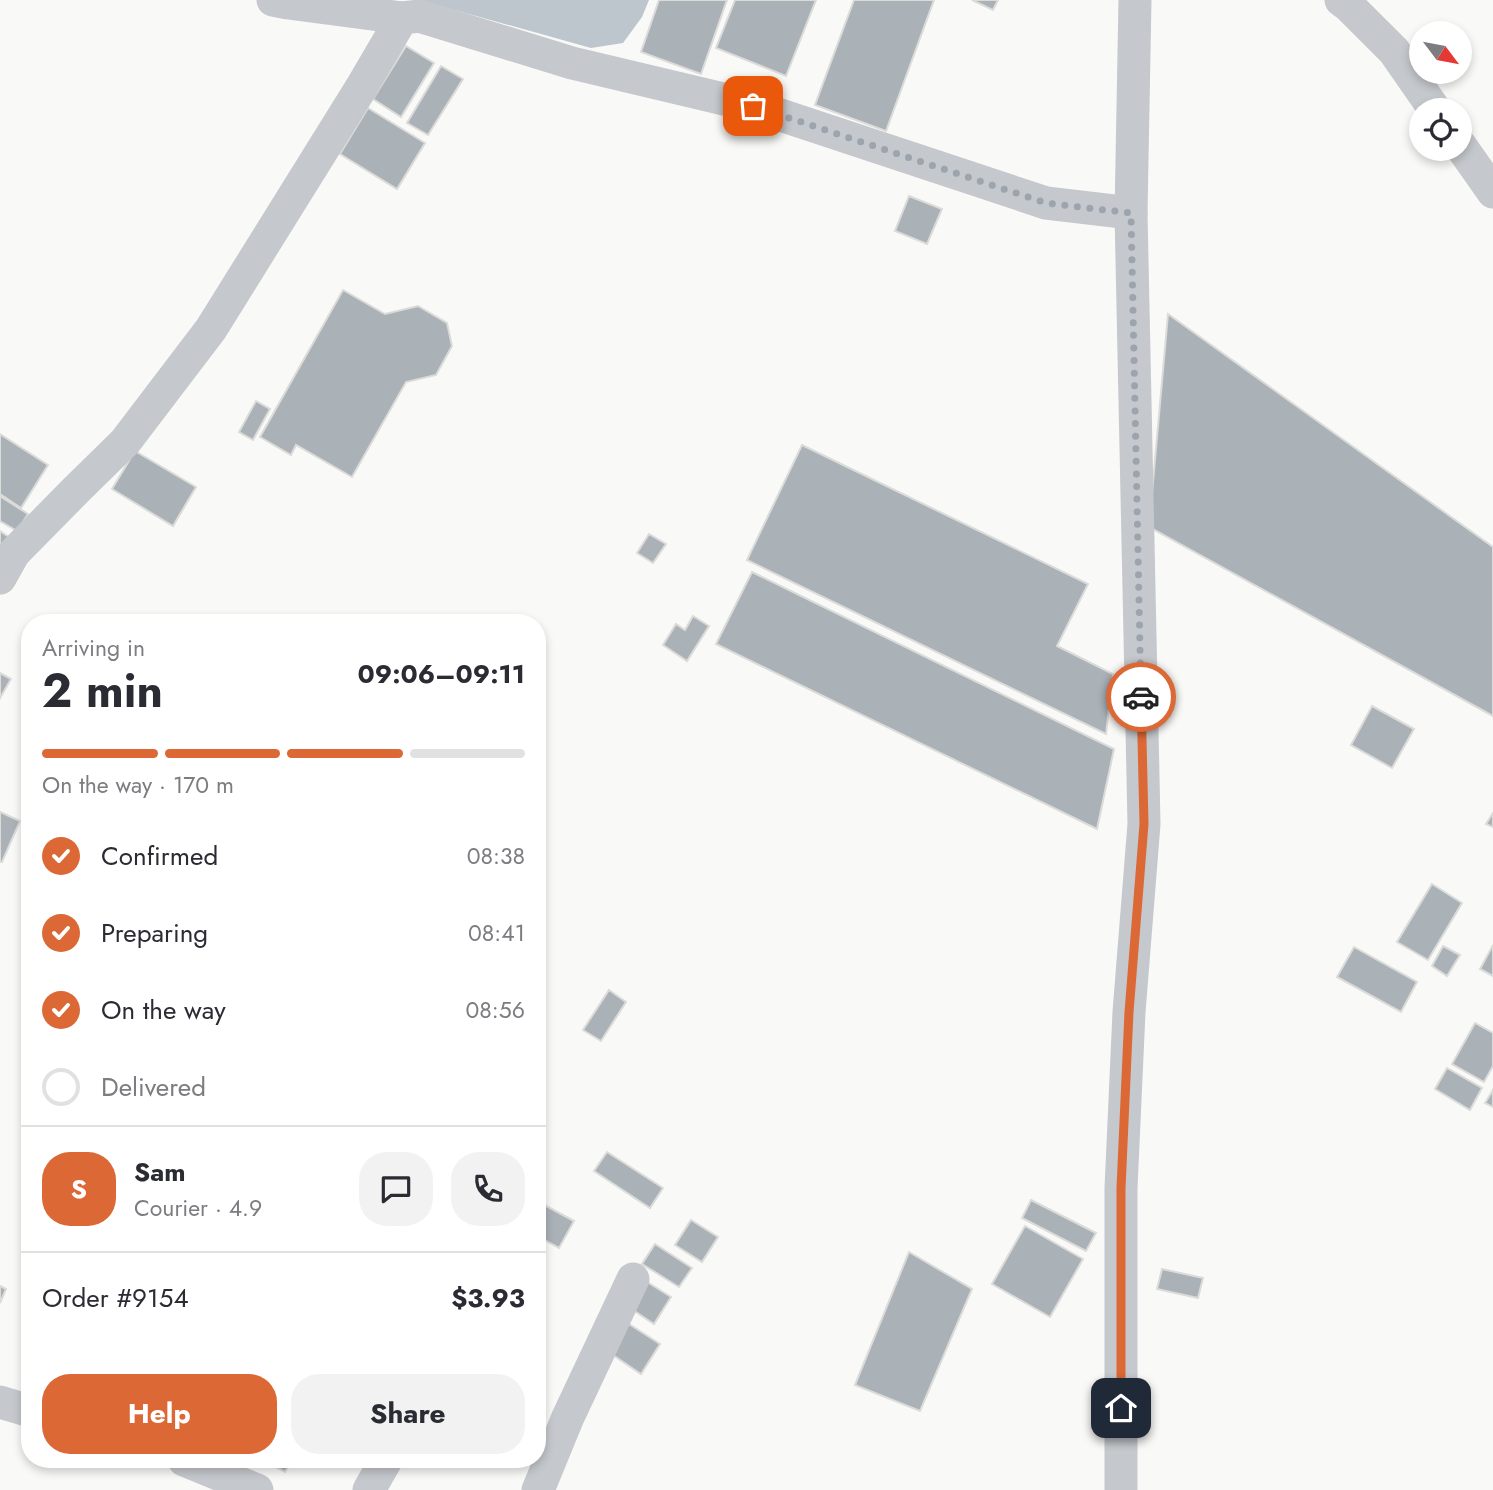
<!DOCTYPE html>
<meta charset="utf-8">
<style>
:root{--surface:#fff;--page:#f2f2f3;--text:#2b2b33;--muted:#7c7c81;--line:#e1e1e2;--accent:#db6835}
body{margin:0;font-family:Jost,sans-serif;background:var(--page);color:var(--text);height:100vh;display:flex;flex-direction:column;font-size:26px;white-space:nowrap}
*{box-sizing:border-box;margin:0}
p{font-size:23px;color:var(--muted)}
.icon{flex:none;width:38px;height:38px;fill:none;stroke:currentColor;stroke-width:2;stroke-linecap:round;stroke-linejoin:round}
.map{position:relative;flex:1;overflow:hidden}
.sheet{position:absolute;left:21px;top:614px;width:525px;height:854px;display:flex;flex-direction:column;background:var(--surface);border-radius:28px;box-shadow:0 4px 10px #0003}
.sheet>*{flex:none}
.needle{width:46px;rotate:122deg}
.fabs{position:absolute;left:1409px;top:21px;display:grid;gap:14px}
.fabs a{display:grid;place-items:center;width:63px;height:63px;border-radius:50%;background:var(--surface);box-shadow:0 4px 10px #0003;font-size:35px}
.pin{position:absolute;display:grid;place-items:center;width:60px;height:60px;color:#fff;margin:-30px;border-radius:14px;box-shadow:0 4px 10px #0006}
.courier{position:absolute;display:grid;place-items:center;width:70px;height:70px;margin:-35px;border:5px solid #db6835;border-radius:50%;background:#fff;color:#222;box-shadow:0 2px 9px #0007}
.headline em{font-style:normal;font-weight:700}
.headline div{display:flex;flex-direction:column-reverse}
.headline{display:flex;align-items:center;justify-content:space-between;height:119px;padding:0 21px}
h1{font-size:46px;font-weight:700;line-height:52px}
.bar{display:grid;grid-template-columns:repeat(4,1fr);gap:10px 7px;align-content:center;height:84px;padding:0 21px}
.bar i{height:9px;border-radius:5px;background:var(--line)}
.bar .selected{background:var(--accent)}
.bar p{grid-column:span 4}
.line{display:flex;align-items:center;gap:18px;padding:0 21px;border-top:2px solid var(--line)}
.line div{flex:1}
.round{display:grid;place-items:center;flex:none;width:74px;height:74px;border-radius:28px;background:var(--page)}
ol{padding:0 21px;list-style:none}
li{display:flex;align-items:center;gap:21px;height:77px}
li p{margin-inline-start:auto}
li .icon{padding:7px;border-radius:50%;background:var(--accent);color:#fff;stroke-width:4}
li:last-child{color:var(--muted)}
li i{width:38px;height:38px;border:4px solid var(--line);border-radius:50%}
.action{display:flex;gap:14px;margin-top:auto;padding:14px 21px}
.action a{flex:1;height:80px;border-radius:28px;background:var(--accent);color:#fff;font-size:28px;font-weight:700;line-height:80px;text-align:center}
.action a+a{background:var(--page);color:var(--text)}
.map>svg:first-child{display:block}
.water{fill:#bdc6cc}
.building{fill:#aab1b7;stroke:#dbdbd9;stroke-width:2}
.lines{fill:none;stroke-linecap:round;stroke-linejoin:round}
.minor{stroke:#c5c8cc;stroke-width:33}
.done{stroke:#9ca4ae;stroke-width:7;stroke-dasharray:0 12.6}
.route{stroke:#db6835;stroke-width:9}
</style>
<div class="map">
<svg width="1493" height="1490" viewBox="0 0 1493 1490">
<rect width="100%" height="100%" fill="#f9f9f7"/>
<!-- water -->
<polygon class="water" points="419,0 649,0 642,17 623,43 591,48"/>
<!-- building -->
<g class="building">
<polygon points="659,0 727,0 701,74 641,52"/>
<polygon points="735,0 816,0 786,76 716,48"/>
<polygon points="854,0 934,0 886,131 815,105"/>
<polygon points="972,0 998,0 993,10"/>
<polygon points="406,46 434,63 401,117 373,99"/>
<polygon points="441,66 463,79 428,135 407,123"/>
<polygon points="368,108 425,143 397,189 340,154"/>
<polygon points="909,196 942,209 927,244 895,231"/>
<polygon points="343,290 385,314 418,306 447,323 452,346 436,375 406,382 352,477 296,445 291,455 260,437"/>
<polygon points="1168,314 1493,547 1493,716 1149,527"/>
<polygon points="256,401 270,409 253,440 239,432"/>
<polygon points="0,434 48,465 21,508 0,494"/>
<polygon points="802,445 1088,584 1057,646 1113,674 1106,734 747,560"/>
<polygon points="135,451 196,487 173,526 112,489"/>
<polygon points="0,496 28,514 17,531 0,521"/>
<polygon points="0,531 15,541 0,565"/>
<polygon points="649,534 666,544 653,563 637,553"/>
<polygon points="752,572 1114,749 1097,829 716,644"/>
<polygon points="693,616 709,626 687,661 663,645 676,624 685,630"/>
<polygon points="0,673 11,679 0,698"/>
<polygon points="1372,706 1414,729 1392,768 1351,745"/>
<polygon points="0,812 20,821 2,862 0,862"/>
<polygon points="1493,813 1493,827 1486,824"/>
<polygon points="1432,884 1462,903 1428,960 1397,942"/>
<polygon points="1493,945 1493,976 1480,969"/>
<polygon points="1443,946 1460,955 1447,976 1432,966"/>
<polygon points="1354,947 1417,982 1401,1012 1337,977"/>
<polygon points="609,990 626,1002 601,1041 583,1030"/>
<polygon points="1475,1023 1493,1033 1493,1066 1484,1082 1452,1064"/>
<polygon points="1447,1068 1482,1088 1470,1110 1435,1089"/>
<polygon points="1493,1090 1493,1107 1485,1103"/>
<polygon points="607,1152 663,1188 650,1208 594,1171"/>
<polygon points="1031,1200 1096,1233 1086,1251 1022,1218"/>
<polygon points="537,1201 574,1221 559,1248 537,1236"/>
<polygon points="691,1220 718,1237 702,1262 675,1245"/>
<polygon points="1025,1226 1083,1259 1050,1317 992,1284"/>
<polygon points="655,1244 692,1268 679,1287 642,1264"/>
<polygon points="909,1252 972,1289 920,1411 855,1385"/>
<polygon points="1162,1269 1203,1278 1198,1298 1157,1289"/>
<polygon points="644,1280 671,1297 654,1324 627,1306"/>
<polygon points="0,1286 6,1289 0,1303"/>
<polygon points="629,1324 660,1344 641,1374 610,1353"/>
<polygon points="263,1460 292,1460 285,1472"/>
</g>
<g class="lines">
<!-- minor -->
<g class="minor">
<polyline points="273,0 288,3 402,18"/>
<polyline points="1341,0 1349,6 1394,51 1435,110"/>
<polyline points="1460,145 1493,192"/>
<polyline points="0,578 14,553 76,490 125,442 211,329 361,88 402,18 419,16 572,63 753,106 1046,203 1131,213"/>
<polyline points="0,1402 30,1411"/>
<polyline points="184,1460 257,1490"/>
<polyline points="369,1490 386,1460"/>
<polyline points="538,1490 568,1417 633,1279"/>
<polyline points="1121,1490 1121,1188 1129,1012 1144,824 1131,213 1135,0"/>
</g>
</g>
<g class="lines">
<!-- done -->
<polyline class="done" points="753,106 1046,203 1131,213 1141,697"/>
<!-- route -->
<polyline class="route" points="1121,1408 1121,1188 1129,1012 1144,824 1141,697"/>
</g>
</svg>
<div class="fabs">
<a><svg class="needle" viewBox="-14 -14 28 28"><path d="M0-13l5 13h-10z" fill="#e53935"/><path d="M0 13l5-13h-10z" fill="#7c7c81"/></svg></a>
<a><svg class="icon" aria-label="locate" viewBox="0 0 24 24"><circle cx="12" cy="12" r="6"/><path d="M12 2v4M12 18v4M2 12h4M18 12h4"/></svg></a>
</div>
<div class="pin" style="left:753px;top:106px;background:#ea580c"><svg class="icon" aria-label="bag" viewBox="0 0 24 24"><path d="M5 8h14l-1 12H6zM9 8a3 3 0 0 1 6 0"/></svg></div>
<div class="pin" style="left:1121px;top:1408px;background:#1f2937"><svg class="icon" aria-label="home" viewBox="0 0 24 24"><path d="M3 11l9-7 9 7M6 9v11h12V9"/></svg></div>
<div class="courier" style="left:1141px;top:697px"><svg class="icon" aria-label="car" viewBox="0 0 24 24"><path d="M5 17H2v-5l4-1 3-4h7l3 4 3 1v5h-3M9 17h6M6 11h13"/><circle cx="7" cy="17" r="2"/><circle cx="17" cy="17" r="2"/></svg></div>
<section class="sheet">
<div class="headline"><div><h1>2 min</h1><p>Arriving in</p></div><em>09:06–09:11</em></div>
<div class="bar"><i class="selected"></i><i class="selected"></i><i class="selected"></i><i></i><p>On the way · 170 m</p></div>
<ol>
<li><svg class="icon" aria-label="check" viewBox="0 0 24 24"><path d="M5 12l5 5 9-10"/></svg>Confirmed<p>08:38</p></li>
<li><svg class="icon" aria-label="check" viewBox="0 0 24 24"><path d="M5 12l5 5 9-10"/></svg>Preparing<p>08:41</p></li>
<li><svg class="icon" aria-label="check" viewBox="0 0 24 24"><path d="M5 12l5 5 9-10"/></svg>On the way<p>08:56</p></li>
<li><i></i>Delivered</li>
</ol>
<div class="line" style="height:126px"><b class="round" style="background:var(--accent);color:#fff">S</b><div><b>Sam</b><p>Courier · 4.9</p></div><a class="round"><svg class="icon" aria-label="chat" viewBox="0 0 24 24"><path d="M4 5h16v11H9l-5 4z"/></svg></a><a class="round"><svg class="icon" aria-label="phone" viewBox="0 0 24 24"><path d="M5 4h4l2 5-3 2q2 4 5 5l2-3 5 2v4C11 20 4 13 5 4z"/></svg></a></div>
<div class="line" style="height:91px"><div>Order #9154</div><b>$3.93</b></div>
<div class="action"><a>Help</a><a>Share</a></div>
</section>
</div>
